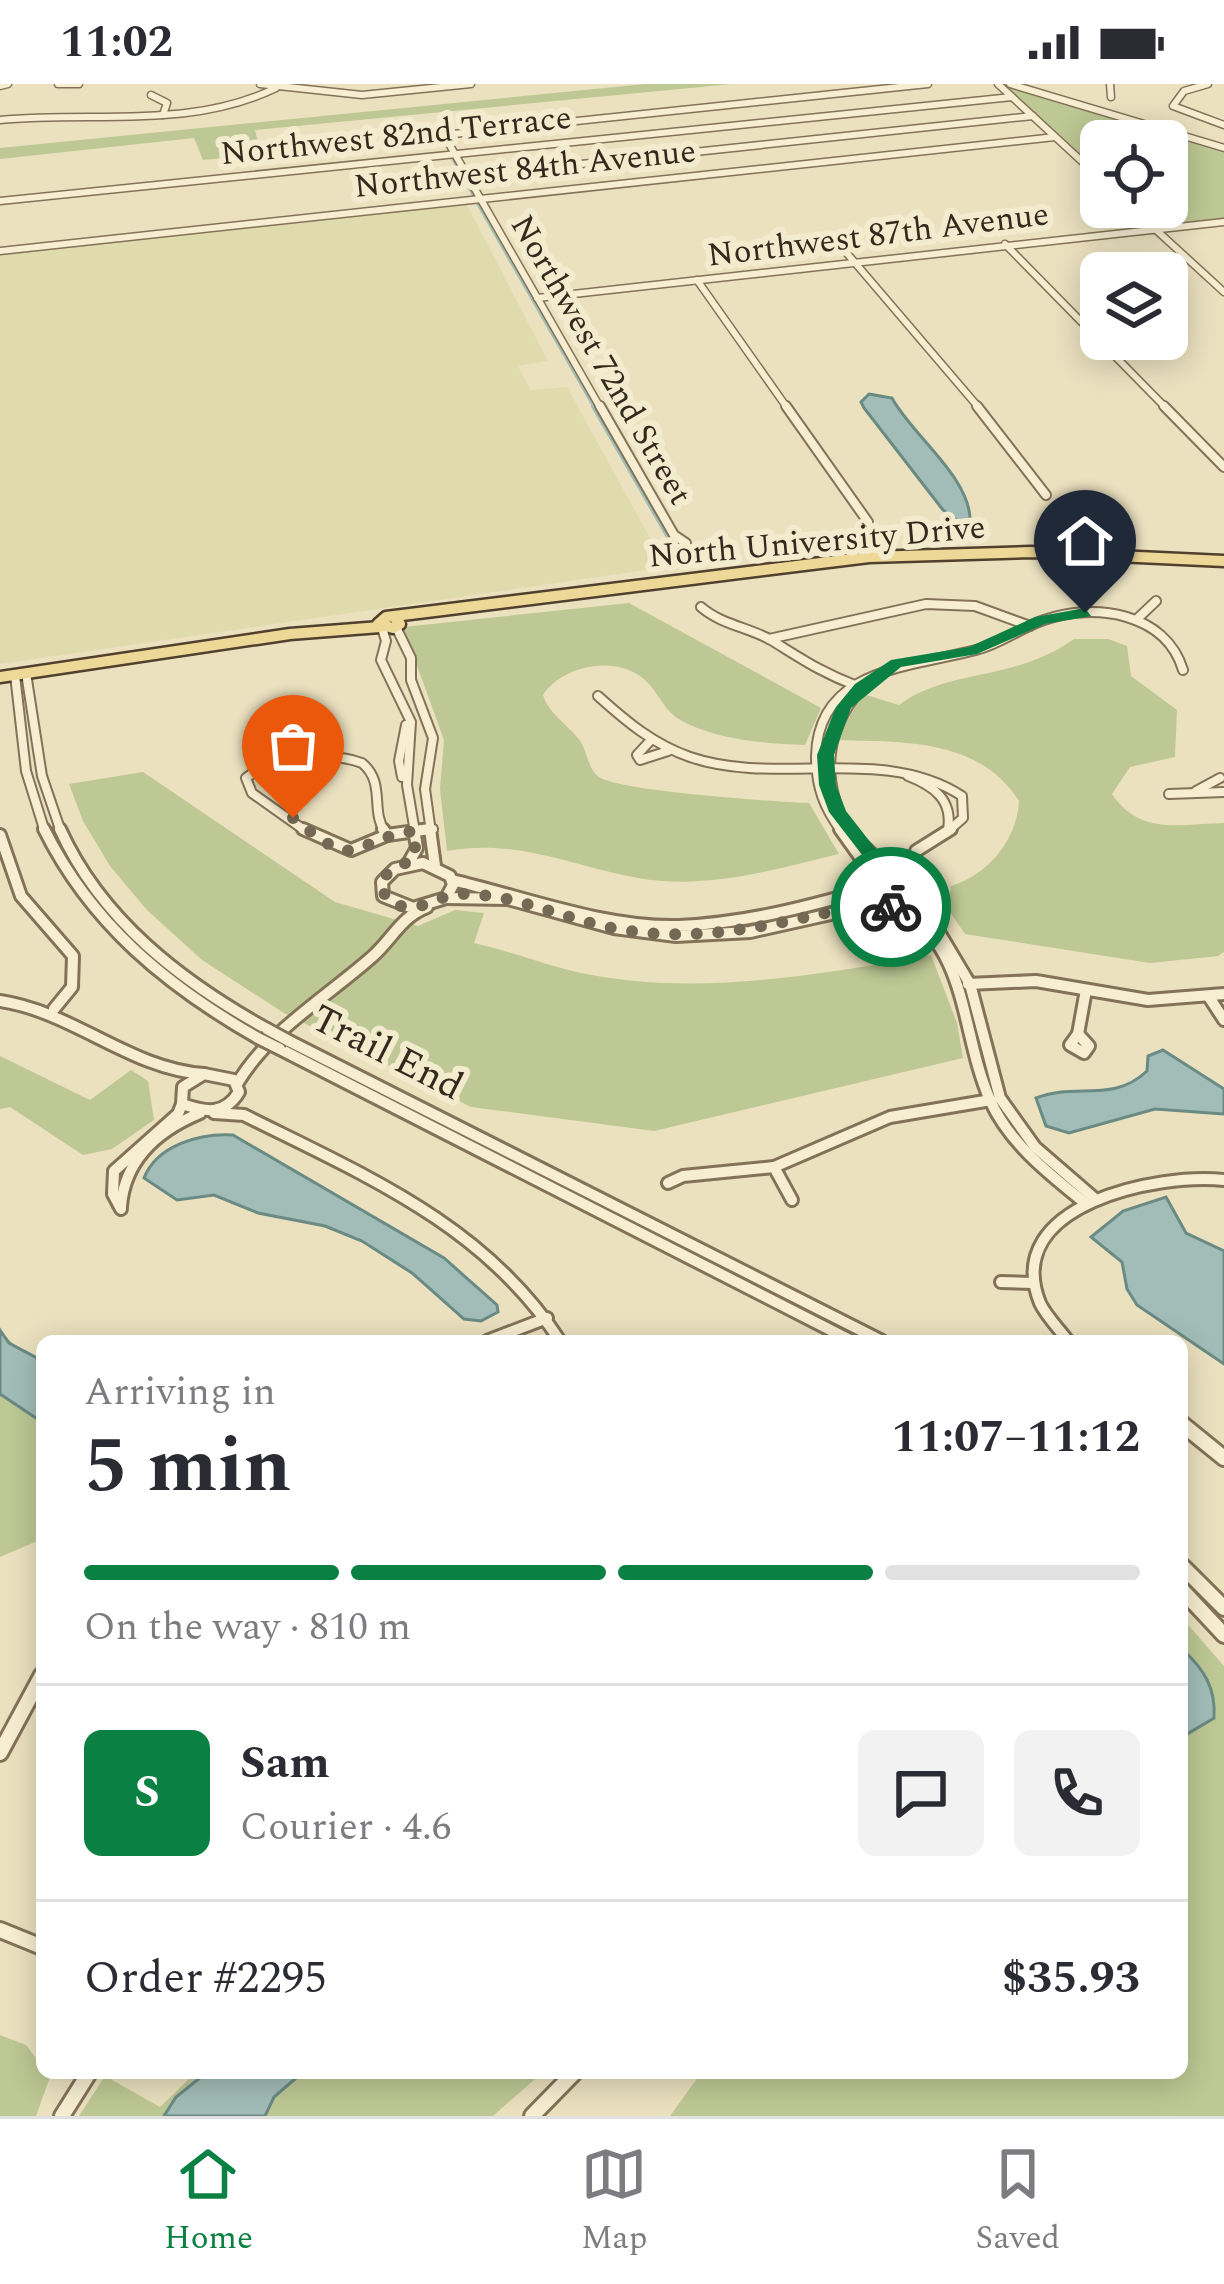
<!DOCTYPE html>
<meta charset="utf-8">
<style>
:root{--surface:#fff;--page:#f2f2f3;--text:#2b2b33;--muted:#7c7c81;--line:#e1e1e2;--accent:#0b8043}
body{margin:0;font-family:Spectral,serif;background:var(--page);color:var(--text);height:100vh;display:flex;flex-direction:column;font-size:45px;white-space:nowrap}
*{box-sizing:border-box;margin:0}
p{font-size:39px;color:var(--muted)}
.icon{flex:none;width:66px;height:66px;fill:none;stroke:currentColor;stroke-width:2;stroke-linecap:round;stroke-linejoin:round}
.map{position:relative;flex:1;overflow:hidden}
.details{position:absolute;left:36px;top:1251px;width:1152px;height:744px;display:flex;flex-direction:column;background:var(--surface);border-radius:18px;box-shadow:0 6px 30px #0003}
.details>*{flex:none}
.buttons{position:absolute;left:1080px;top:36px;display:grid;gap:24px}
.buttons a{display:grid;place-items:center;width:108px;height:108px;border-radius:18px;background:var(--surface);box-shadow:0 6px 30px #0003;font-size:60px}
.pin{position:absolute;display:grid;place-items:center;width:102px;height:102px;color:#fff;margin:-123px -51px;border-radius:50% 50% 50% 0;rotate:-45deg;box-shadow:0 0 12px #0007}
.pin .icon{rotate:45deg}
.courier{position:absolute;display:grid;place-items:center;width:120px;height:120px;margin:-60px;border:9px solid #0b8043;border-radius:50%;background:#fff;color:#222;box-shadow:0 3px 15px #0007}
.head em{font-style:normal;font-weight:700}
.head div{display:flex;flex-direction:column-reverse}
.head{display:flex;align-items:center;justify-content:space-between;height:204px;padding:0 48px}
h1{font-size:78px;font-weight:700;line-height:90px}
.bar{display:grid;grid-template-columns:repeat(4,1fr);gap:18px 12px;align-content:center;height:144px;padding:0 48px}
.bar i{height:15px;border-radius:9px;background:var(--line)}
.bar .current{background:var(--accent)}
.bar p{grid-column:span 4}
.line{display:flex;align-items:center;gap:30px;padding:0 48px;border-top:3px solid var(--line)}
.line div{flex:1}
.round{display:grid;place-items:center;flex:none;width:126px;height:126px;border-radius:18px;background:var(--page)}
.status{display:flex;justify-content:space-between;align-items:center;height:84px;padding:0 60px;background:var(--surface);direction:ltr}
.status svg{height:33px;fill:currentColor}
.dock{display:flex;justify-content:space-around;align-items:center;height:168px;border-top:3px solid var(--line);background:var(--surface);font-size:33px;color:var(--muted)}
.dock a{display:grid;justify-items:center;gap:6px}
.dock .current{color:var(--accent)}
.map>svg:first-child{display:block}
.farmland{fill:#e0dbad}
.green{fill:#bec894}
.water{fill:#a2bdb7;stroke:#6a8a84;stroke-width:3}
.lines{fill:none;stroke-linecap:round;stroke-linejoin:round}
.canal-far1{stroke:#a2bdb7;stroke-width:4.5}
.canal{stroke:#a2bdb7;stroke-width:6}
.minor-far3-casing{stroke:#837258;stroke-width:9}
.minor-far2-casing{stroke:#837258;stroke-width:12}
.minor-far1-casing{stroke:#837258;stroke-width:16}
.minor-casing{stroke:#837258;stroke-width:20}
.major-casing{stroke:#50402d;stroke-width:15}
.minor-far3{stroke:#f7eed1;stroke-width:6}
.minor-far2{stroke:#f7eed1;stroke-width:8}
.minor-far1{stroke:#f7eed1;stroke-width:10}
.minor{stroke:#f7eed1;stroke-width:14}
.major{stroke:#edd897;stroke-width:10}
.minor-bridge-casing{stroke:#837258;stroke-width:16;stroke-linecap:butt}
.minor-bridge{stroke:#f7eed1;stroke-width:10}
.route{fill:#0b8043}
.done{stroke:#736955;stroke-width:12;stroke-dasharray:0 21.6}
.labels{text-anchor:middle;dominant-baseline:central;stroke-width:12;stroke-linejoin:round;paint-order:stroke}
.far-street-label{font-size:33px;fill:#33291c;stroke:#f3ebce}
.street-label{font-size:39px;fill:#33291c;stroke:#f3ebce}
</style>
<div class="status"><b>11:02</b><svg viewBox="0 0 49 12"><path d="M0 12V9h3v3zM5 12V6h3v6zM10 12V3h3v9zM15 12V0h3v12zM26 1h20v11H26zM47 4h2v5h-2z"/></svg></div>
<div class="map">
<svg width="1224" height="2032" viewBox="0 0 1224 2032">
<rect width="100%" height="100%" fill="#ebe1bf"/>
<!-- farmland -->
<polygon class="farmland" points="466,119 548,277 518,282 531,306 567,303 666,483 0,580 0,169"/>
<!-- green -->
<g class="green">
<polygon points="645,0 732,0 255,46 261,70 203,76 194,54 0,75 0,64"/>
<polygon points="1004,1 1224,69 1224,135 1159,142 1139,123 1167,123 1167,57 1101,57 1101,89"/>
<path d="M629 519 821 624 805 661C764 659 724 657 686 639 665 629 663 616 649 600 622 569 563 580 543 611 548 628 565 639 577 653 588 665 586 683 599 693 619 707 776 718 809 719L839 770C772 786 707 806 638 794 572 782 516 754 447 767L440 705 444 656 403 543Z"/>
<path d="M1074 555H1108L1127 562 1131 592 1177 626 1175 673 1130 683 1112 710C1140 752 1181 740 1224 739V868L1218 872 1150 879 965 850 948 825 951 802C988 791 1017 756 1019 717 979 654 903 658 836 656L863 610 899 621C949 584 1014 598 1074 555Z"/>
<path d="M143 688 335 818 418 842 455 826 484 829 474 859C510 867 545 881 581 889 696 913 817 891 931 871L957 939 963 974 654 1047 471 1023 284 929 202 876 147 826 110 782 83 737 69 700Z"/>
<polygon points="0,972 90,1016 131,986 148,997 154,1036 112,1065 83,1071 10,1023 0,1025"/>
<polygon points="0,1247 42,1287 42,1455 0,1473"/>
<polygon points="1182,1534 1224,1582 1224,2032 670,2032 701,1989 1182,1989"/>
<polygon points="0,1951 26,1961 50,1993 36,2032 0,2032"/>
<polygon points="195,1989 542,1989 493,2032 79,2032 105,1992 160,2023"/>
</g>
<!-- water -->
<g class="water">
<path d="M869 310 892 314C911 350 969 392 970 435L957 436 943 426 864 324 861 318Z"/>
<path d="M1163 966 1224 1005V1030L1155 1025 1069 1049 1046 1042 1036 1014C1075 998 1112 1020 1147 987L1148 972Z"/>
<path d="M233 1051 444 1174 497 1221 498 1228 481 1237 464 1235 412 1189 362 1157 325 1142 258 1129 214 1111 177 1116 144 1094C157 1061 200 1049 233 1051Z"/>
<polygon points="1166,1113 1186,1149 1224,1167 1224,1280 1137,1221 1127,1205 1122,1178 1091,1153 1123,1127"/>
<polygon points="0,1246 9,1259 37,1274 42,1338 0,1310"/>
<path d="M1182 1565C1204 1585 1216 1604 1214 1634L1182 1653Z"/>
<polygon points="206,1989 302,1989 274,2013 265,2032 164,2032 176,2013"/>
</g>
<g class="lines">
<!-- canal-far1 -->
<g class="canal-far1">
<polyline points="443,73 452,72 474,111"/>
<polyline points="477,117 596,325"/>
</g>
<!-- canal -->
<polyline class="canal" points="594,322 676,465"/>
<defs>
<g id="minor-far3">
<polyline points="58,0 79,0"/>
<polyline points="260,0 362,11 471,0"/>
<polyline points="998,0 1101,95"/>
<polyline points="1010,0 1224,64"/>
<polyline points="1110,0 1111,13"/>
<polyline points="1208,0 1184,7 1173,22 1224,41"/>
<polyline points="0,2 8,0"/>
<polyline points="151,11 167,19 163,31"/>
<path d="M0 36C94 27 188 46 276 4"/>
<polyline points="469,92 1033,32"/>
<polyline points="0,117 1012,13"/>
<polyline points="1131,123 1224,208"/>
<polyline points="833,153 980,325"/>
<polyline points="1005,160 1167,325"/>
<polyline points="0,167 1055,53"/>
<polyline points="697,196 788,325"/>
<polyline points="537,214 1224,138"/>
<polyline points="601,325 444,51 928,0"/>
</g>
<g id="minor-far2">
<polyline points="600,322 674,451 686,459"/>
<polyline points="786,322 868,438"/>
<polyline points="977,322 1046,411"/>
<polyline points="1164,322 1224,383"/>
<path d="M701 523C722 541 748 543 771 556 802 575 822 589 857 602"/>
<polyline points="1136,536 1156,517"/>
<polyline points="396,543 411,574 411,596 433,654 425,705 431,748"/>
<polyline points="382,544 386,557 381,576 411,638 407,701 415,748"/>
<polyline points="769,555 926,520 975,522 1030,542"/>
<polyline points="26,589 42,692 61,748"/>
<polyline points="15,591 26,687 45,748"/>
<path d="M598 612C627 638 653 660 690 673 778 703 882 660 962 712L963 734 947 748"/>
<polyline points="650,657 637,671 640,676 668,667"/>
<path d="M908 692C934 702 953 716 948 746"/>
<polyline points="402,693 399,677 406,641"/>
<polyline points="1196,707 1220,694"/>
<polyline points="1169,710 1224,708"/>
<path d="M307 748 252 709 246 694C272 673 331 667 362 679 386 699 370 726 385 748"/>
<polyline points="407,748 433,745"/>
<path d="M842 748C824 724 816 703 816 672 818 584 911 583 976 566 1000 560 1020 544 1044 536 1095 518 1166 529 1183 586"/>
<path d="M848 748C819 691 825 642 869 596"/>
</g>
<g id="minor-far1">
<path d="M44 745C91 840 167 902 258 954"/>
<path d="M60 745C101 836 182 898 267 945"/>
<polyline points="303,745 351,766 387,751"/>
<polyline points="383,745 387,751"/>
<polyline points="430,745 435,782"/>
<polyline points="840,745 875,794"/>
<polyline points="846,745 891,789"/>
<polyline points="0,751 21,812 73,872 72,903 54,925"/>
<polyline points="387,751 430,745"/>
<polyline points="916,767 951,745"/>
<polygon points="423,779 450,792 453,801 446,814 413,824 383,812 382,798 395,785"/>
<polyline points="408,780 417,764 414,745"/>
<polygon points="891,789 923,799 924,815 903,824 876,816 872,798"/>
<path d="M452 796C524 813 605 844 679 842 746 839 806 823 870 805"/>
<polyline points="446,814 508,815 614,844 676,852 750,848 880,819"/>
<polyline points="921,818 970,900 1000,1014 1035,1063 1094,1114"/>
<path d="M903 824C970 872 960 947 990 1016 1009 1059 1049 1090 1085 1119"/>
<polyline points="968,900 1036,897 1148,916 1224,910"/>
<polyline points="1209,913 1224,936"/>
<path d="M0 917C74 928 130 985 204 990"/>
<polygon points="1078,950 1089,962 1084,969 1070,961"/>
<polyline points="1078,950 1086,906"/>
<polyline points="289,957 882,1257"/>
<polyline points="280,965 852,1257"/>
<path d="M204 990 234 996 239 1008C224 1032 206 1028 182 1020L183 1003Z"/>
<path d="M237 1000C268 947 327 913 373 872 393 854 401 833 427 823"/>
<path d="M214 1029 244 1031C364 1091 485 1141 560 1257"/>
<polyline points="774,1083 792,1116"/>
<polyline points="668,1099 683,1092 774,1083 890,1033 991,1016"/>
<path d="M121 1122C125 1075 159 1046 200 1029"/>
<polyline points="121,1125 113,1110 114,1087 178,1030 182,1020"/>
<polyline points="1001,1198 1033,1199"/>
<polyline points="487,1257 547,1234"/>
<path d="M1068 1257C1060 1246 1046 1232 1040 1219 1000 1120 1159 1089 1224 1096"/>
</g>
<g id="minor">
<polyline points="1182,1340 1224,1374"/>
<polyline points="1182,1482 1224,1524"/>
<polyline points="1182,1506 1224,1551"/>
<polyline points="0,1669 42,1591"/>
<polyline points="0,1846 42,1863"/>
<polyline points="62,2032 89,1989"/>
<polyline points="532,2032 574,1989"/>
</g>
<g id="major">
<polyline points="395,534 400,540 393,544 378,540 386,533 869,473 1031,468 1224,477"/>
<polyline points="0,593 290,550 380,543"/>
</g>
</defs>
<!-- minor-far3 casing -->
<use href="#minor-far3" class="minor-far3-casing"/>
<!-- minor-far2 casing -->
<use href="#minor-far2" class="minor-far2-casing"/>
<!-- minor-far1 casing -->
<use href="#minor-far1" class="minor-far1-casing"/>
<!-- minor casing -->
<use href="#minor" class="minor-casing"/>
<!-- major casing -->
<use href="#major" class="major-casing"/>
<!-- minor-far3 -->
<use href="#minor-far3" class="minor-far3"/>
<!-- minor-far2 -->
<use href="#minor-far2" class="minor-far2"/>
<!-- minor-far1 -->
<use href="#minor-far1" class="minor-far1"/>
<!-- minor -->
<use href="#minor" class="minor"/>
<!-- major -->
<use href="#major" class="major"/>
<defs>
<g id="minor-bridge">
<polyline points="267,945 289,957"/>
<polyline points="258,954 280,965"/>
</g>
</defs>
<!-- minor-bridge casing -->
<use href="#minor-bridge" class="minor-bridge-casing"/>
<!-- minor-bridge -->
<use href="#minor-bridge" class="minor-bridge"/>
</g>
<!-- route -->
<polygon class="route" points="1085,524 1091,532 1045,540 977,570 901,583 851,624 834,671 836,701 846,727 885,777 923,790 935,806 924,824 885,827 885,819 912,816 918,807 910,798 873,785 829,728 819,701 817,671 836,623 855,600 891,576 969,563 1035,533"/>
<g class="lines">
<!-- done -->
<path class="done" d="M293 734C364 792 343 757 415 747V773L386 791 381 802 387 816C419 835 435 809 465 810 519 811 566 836 617 845 707 861 784 837 871 819L891 823"/>
</g>
<g class="labels">
<!-- far-street labels -->
<g class="far-street-label">
<text transform="translate(396 52) rotate(-6)">Northwest 82nd Terrace</text>
<text transform="translate(525 85) rotate(-6)">Northwest 84th Avenue</text>
<text transform="translate(878 151) rotate(-7)">Northwest 87th Avenue</text>
<text transform="translate(601 276) rotate(60)">Northwest 72nd Street</text>
<text transform="translate(817 458) rotate(-5)">North University Drive</text>
</g>
<!-- street labels -->
<g class="street-label">
<text transform="translate(387 969) rotate(27)">Trail End</text>
</g>
</g>
</svg>
<div class="buttons">
<a><svg class="icon" aria-label="locate" viewBox="0 0 24 24"><circle cx="12" cy="12" r="6"/><path d="M12 2v4M12 18v4M2 12h4M18 12h4"/></svg></a>
<a><svg class="icon" aria-label="layers" viewBox="0 0 24 24"><path d="M12 4l9 5-9 5-9-5zM3 14l9 5 9-5"/></svg></a>
</div>
<div class="pin" style="left:293px;top:734px;background:#ea580c"><svg class="icon" aria-label="bag" viewBox="0 0 24 24"><path d="M5 8h14l-1 12H6zM9 8a3 3 0 0 1 6 0"/></svg></div>
<div class="pin" style="left:1085px;top:529px;background:#1f2937"><svg class="icon" aria-label="home" viewBox="0 0 24 24"><path d="M3 11l9-7 9 7M6 9v11h12V9"/></svg></div>
<div class="courier" style="left:891px;top:823px"><svg class="icon" aria-label="bike" viewBox="0 0 24 24"><circle cx="6" cy="16" r="4"/><circle cx="18" cy="16" r="4"/><path d="M6 16l4-8h5l3 8M10 8l3 8H6M13 5h3"/></svg></div>
<section class="details">
<div class="head"><div><h1>5 min</h1><p>Arriving in</p></div><em>11:07–11:12</em></div>
<div class="bar"><i class="current"></i><i class="current"></i><i class="current"></i><i></i><p>On the way · 810 m</p></div>
<div class="line" style="height:216px"><b class="round" style="background:var(--accent);color:#fff">S</b><div><b>Sam</b><p>Courier · 4.6</p></div><a class="round"><svg class="icon" aria-label="chat" viewBox="0 0 24 24"><path d="M4 5h16v11H9l-5 4z"/></svg></a><a class="round"><svg class="icon" aria-label="phone" viewBox="0 0 24 24"><path d="M5 4h4l2 5-3 2q2 4 5 5l2-3 5 2v4C11 20 4 13 5 4z"/></svg></a></div>
<div class="line" style="height:156px"><div>Order #2295</div><b>$35.93</b></div>
</section>
</div>
<nav class="dock">
<a class="current"><svg class="icon" aria-label="home" viewBox="0 0 24 24"><path d="M3 11l9-7 9 7M6 9v11h12V9"/></svg>Home</a>
<a><svg class="icon" aria-label="map" viewBox="0 0 24 24"><path d="M3 6l6-2 6 2 6-2v14l-6 2-6-2-6 2zM9 4v14M15 6v14"/></svg>Map</a>
<a><svg class="icon" aria-label="saved" viewBox="0 0 24 24"><path d="M7 4h10v16l-5-4-5 4z"/></svg>Saved</a>
</nav>
